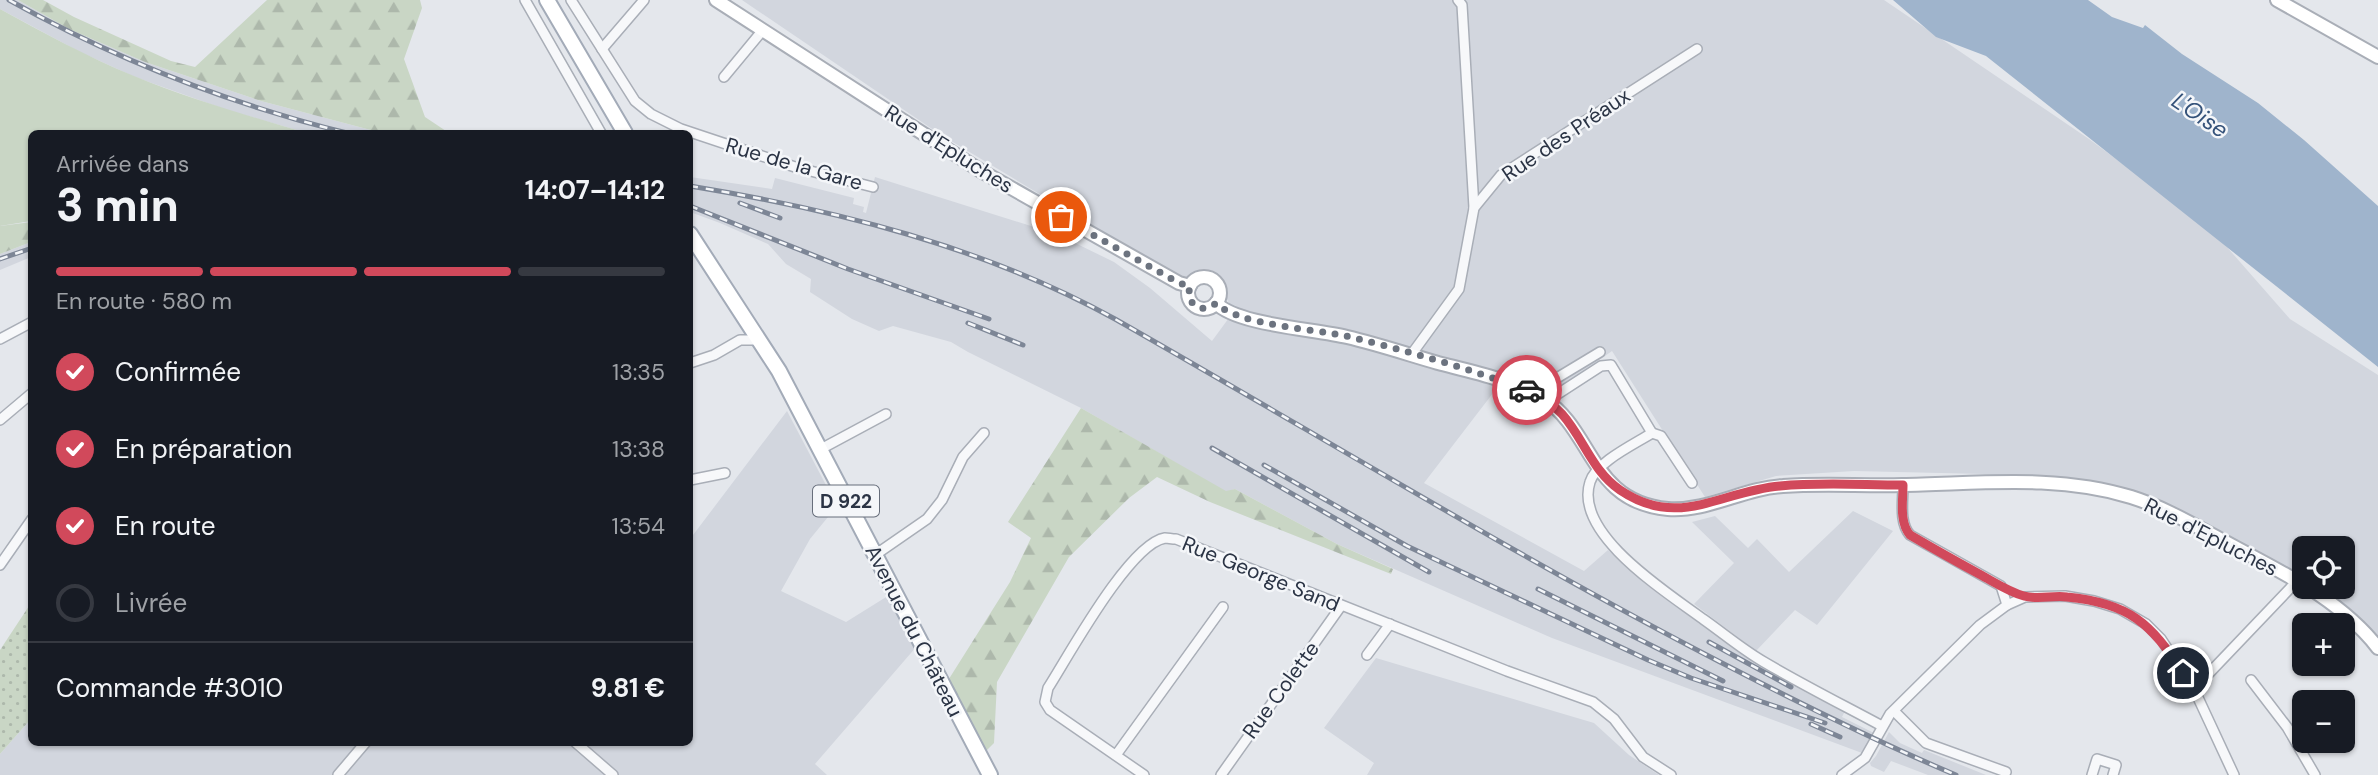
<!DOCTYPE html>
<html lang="fr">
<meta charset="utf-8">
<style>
:root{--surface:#171b24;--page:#20242c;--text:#f1f3f6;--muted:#9ea1a6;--line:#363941;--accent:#d1495b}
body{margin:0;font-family:"DM Sans",sans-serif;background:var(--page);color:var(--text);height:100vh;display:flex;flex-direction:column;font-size:26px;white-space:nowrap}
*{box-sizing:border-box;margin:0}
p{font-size:23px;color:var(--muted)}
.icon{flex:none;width:38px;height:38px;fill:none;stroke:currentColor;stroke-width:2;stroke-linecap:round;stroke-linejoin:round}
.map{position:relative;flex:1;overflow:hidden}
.panel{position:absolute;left:28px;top:130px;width:665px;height:616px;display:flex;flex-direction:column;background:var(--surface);border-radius:10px;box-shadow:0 2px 5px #0004}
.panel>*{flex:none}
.fabs{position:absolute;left:2292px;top:536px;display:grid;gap:14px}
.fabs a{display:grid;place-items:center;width:63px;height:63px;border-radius:10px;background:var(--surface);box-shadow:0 2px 5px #0004;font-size:35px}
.pin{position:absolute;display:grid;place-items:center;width:60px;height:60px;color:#fff;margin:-30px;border:4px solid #fff;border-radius:50%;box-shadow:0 2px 7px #0007}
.courier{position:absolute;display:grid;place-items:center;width:70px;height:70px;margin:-35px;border:5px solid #d1495b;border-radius:50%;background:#fff;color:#222;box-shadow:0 2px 9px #0007}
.head em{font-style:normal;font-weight:700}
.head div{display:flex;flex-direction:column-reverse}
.head{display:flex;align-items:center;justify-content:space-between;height:119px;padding:0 28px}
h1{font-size:46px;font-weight:700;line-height:52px}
.bar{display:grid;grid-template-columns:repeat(4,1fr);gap:10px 7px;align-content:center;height:84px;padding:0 28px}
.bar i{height:9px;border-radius:5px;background:var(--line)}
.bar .selected{background:var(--accent)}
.bar p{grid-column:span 4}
.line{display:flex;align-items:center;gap:18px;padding:0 28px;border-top:2px solid var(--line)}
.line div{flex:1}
ol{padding:0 28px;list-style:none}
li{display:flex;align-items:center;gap:21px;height:77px}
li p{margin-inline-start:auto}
li .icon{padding:7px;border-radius:50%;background:var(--accent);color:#fff;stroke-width:4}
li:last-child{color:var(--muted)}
li i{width:38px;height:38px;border:4px solid var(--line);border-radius:50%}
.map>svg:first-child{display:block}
.built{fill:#d2d6de}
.grass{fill:#c9d6c5}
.forest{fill:url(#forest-firs)}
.park{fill:url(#park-dots)}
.water{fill:#9fb4cc}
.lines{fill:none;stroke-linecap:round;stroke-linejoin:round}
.street-casing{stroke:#a9aeb7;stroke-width:12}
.secondary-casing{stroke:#a9aeb7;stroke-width:16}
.primary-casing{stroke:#a3abb8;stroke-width:18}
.street{stroke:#f7f8fa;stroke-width:9}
.secondary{stroke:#fff;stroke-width:12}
.primary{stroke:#fff;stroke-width:14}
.rail-casing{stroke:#7d8696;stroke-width:5}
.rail{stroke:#f4f6f9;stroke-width:2.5;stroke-dasharray:8;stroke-linecap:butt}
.done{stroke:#6c737f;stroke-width:7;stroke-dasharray:0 12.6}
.route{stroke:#d1495b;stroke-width:9}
.labels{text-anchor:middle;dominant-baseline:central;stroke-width:5;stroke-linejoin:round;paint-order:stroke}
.shield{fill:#f4f6f9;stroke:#676e7b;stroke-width:2}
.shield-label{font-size:19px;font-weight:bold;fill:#2b3445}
.street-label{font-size:21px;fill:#2b3445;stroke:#f4f6f9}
.water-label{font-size:23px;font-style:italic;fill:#34527a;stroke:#f4f6f9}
</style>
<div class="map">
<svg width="2378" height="775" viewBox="0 0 2378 775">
<defs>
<pattern id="forest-firs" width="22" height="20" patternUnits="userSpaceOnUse" patternTransform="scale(1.75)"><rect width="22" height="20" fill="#c9d6c5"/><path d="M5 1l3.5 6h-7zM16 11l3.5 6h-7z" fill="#adb8ab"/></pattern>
<pattern id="park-dots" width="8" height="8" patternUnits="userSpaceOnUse" patternTransform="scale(1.75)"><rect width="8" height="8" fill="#c9d6c5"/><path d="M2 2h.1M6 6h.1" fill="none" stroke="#adb8ab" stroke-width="1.8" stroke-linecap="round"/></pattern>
</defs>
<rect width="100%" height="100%" fill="#e4e7ec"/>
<!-- built -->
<g class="built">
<polygon points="0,0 18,0 69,29 145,62 261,101 382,133 307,133 227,110 135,77 80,52 0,9"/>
<polygon points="742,0 1884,0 2089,139 2212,230 2290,319 2378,375 2378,646 2315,586 2343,586 2343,548 2305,548 2305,577 2172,510 2082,481 1984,474 1854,471 1776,476 1705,497 1612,351 1553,393 1503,380 1424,483 1584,571 1608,550 1652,588 1752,660 1845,711 1842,717 1876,734 1870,747 1862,753 1552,638 1337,544 1235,489 1226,492 1081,408 968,352 951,342 893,326 879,331 852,319 810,292 811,279 786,264 768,244 720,223 690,212 690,177 772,189 775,178 854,198 853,204 864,207 863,212 866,213 875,177 1031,226 1073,242 1114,262 1150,288 1212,341 1234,311 1214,278 1185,281 941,135"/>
<polygon points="31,242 31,257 0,270 0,254"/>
<polygon points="787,411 837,506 810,539 781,591 846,622 891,594 917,646 815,764 827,775 0,775 0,754 31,719 32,742 690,742 690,539"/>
<polygon points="1853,511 1893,531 1817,625 1795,610 1756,651 1694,604 1734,563 1692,522 1715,516 1748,548 1757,539 1789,572"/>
<polygon points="1376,658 1594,723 1629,755 1659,775 1367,775 1374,763 1324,728"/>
<polygon points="1889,732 1900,743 1922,753 1924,750 1986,775 1928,775 1891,761 1884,772 1871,766 1870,763 1876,756"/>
</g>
<!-- grass -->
<path class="grass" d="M0 9C44 33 88 57 134 76 190 99 249 116 307 133H32L31 221 0 226Z"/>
<!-- forest -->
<g class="forest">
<polygon points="18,0 43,0 74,17 171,61 195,67 267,0 420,0 422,8 404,59 425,117 449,133 382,133 261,101 145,62 69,29"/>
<polygon points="31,222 31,242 0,254 0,226"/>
<polygon points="1081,408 1226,491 1235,489 1337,544 1393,569 1391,574 1210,502 1157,477 1129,498 1069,557 997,682 994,743 986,751 947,682 1010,582 1031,538 1008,522"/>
</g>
<!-- park -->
<polygon class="park" points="31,603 31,719 0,754 0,650"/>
<!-- water -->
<polygon class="water" points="1893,0 2088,0 2112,17 2143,28 2145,25 2182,54 2258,103 2304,140 2378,206 2378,367 1986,56 1936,37"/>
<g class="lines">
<defs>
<g id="street">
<polyline points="525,0 601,133"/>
<polyline points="571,0 635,101 651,114 681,129 795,167 873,187"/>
<polyline points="1458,0 1462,5 1474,208"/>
<polyline points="602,49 644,0"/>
<polyline points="724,77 762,31"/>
<polyline points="0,339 32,322"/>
<polyline points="1411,355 1459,289 1474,208 1501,175 1697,49"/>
<polyline points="690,363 714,355 740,340 759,340"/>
<polyline points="1532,393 1600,352"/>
<path d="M1547 401 1601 366 1611 365 1652 433C1635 444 1596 462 1590 482 1573 534 1668 593 1703 619 1723 633 1743 650 1764 662 1803 685 1843 705 1882 726"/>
<polyline points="0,420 32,393"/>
<polyline points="1652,433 1661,436 1692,483"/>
<polyline points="819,450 886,414"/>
<polyline points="690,480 725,473"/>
<path d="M1903 485C1903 502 1899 522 1910 535L2001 586 2007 605"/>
<polyline points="875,555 927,519 942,500 963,457 984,433"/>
<polyline points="0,565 32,519"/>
<polyline points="1367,655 1390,624"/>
<polyline points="2251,680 2287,727 2315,775"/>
<polyline points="2194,689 2297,581"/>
<polyline points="1894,711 1926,743 2006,772"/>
<polyline points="575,742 613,775"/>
<polyline points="1116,755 1223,607"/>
<polyline points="338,775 366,742"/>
<path d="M1144 775 1050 710 1045 702 1048 688C1068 657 1129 544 1165 538 1168 538 1172 539 1176 539L1507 671 1593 702 1614 719 1643 757 1671 775"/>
<polyline points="1221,775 1341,606"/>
<polyline points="1842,775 1865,758 1890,714 1980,625 2007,605 2025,597 2065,596 2094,601 2120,609 2146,624 2161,639 2194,689 2234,775"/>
<polyline points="2092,775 2097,759 2116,765 2113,775"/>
</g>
<g id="secondary">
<polyline points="716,0 981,171 1179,283 1190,286"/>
<polyline points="2277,0 2378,57"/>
<circle cx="1204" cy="293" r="16"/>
<path d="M1216 303C1237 325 1315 329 1347 337 1377 344 1407 354 1438 363 1473 372 1512 380 1544 399 1593 430 1590 502 1668 509 1707 512 1744 488 1783 486 1822 483 1862 486 1902 485 1978 484 2056 474 2131 497 2163 507 2192 524 2222 540 2249 555 2278 569 2305 586"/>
<path d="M2306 586C2333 603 2358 622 2378 648"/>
</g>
<g id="primary">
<polyline points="547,0 625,133"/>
<polyline points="690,234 779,371 990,775"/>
</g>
</defs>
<!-- street casing -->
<use href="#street" class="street-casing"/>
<!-- secondary casing -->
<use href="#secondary" class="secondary-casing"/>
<!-- primary casing -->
<use href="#primary" class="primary-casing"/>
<!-- street -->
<use href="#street" class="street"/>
<!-- secondary -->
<use href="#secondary" class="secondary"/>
<!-- primary -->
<use href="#primary" class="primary"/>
<defs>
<g id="rail">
<path d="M9 0C115 59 230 104 347 133"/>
<path d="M690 186C836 210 985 247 1115 319 1310 430 1501 547 1699 651 1783 695 1868 738 1956 775"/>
<polyline points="740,203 780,218"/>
<polyline points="690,206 848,269 989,319"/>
<polyline points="0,259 32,248"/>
<polyline points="968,323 1023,345"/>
<polyline points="1212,448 1429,572"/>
<polyline points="1264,465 1407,546 1648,660 1691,678 1825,723"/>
<polyline points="1538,589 1723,681"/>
<polyline points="1709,642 1791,687"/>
<polyline points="1811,724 1840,737"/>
</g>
</defs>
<!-- rail casing -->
<use href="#rail" class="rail-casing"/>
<!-- rail -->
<use href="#rail" class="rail"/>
</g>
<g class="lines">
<!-- done -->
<path class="done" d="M1061 217 1179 283 1190 286C1185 305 1202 315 1216 303 1237 325 1314 329 1346 336 1406 350 1469 369 1527 390"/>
<!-- route -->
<path class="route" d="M1527 390C1539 396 1553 404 1562 414 1584 439 1592 471 1620 490 1679 530 1720 491 1780 486 1821 482 1862 485 1903 485 1903 501 1899 522 1910 535 1934 549 1957 562 1981 575 1994 582 2009 592 2024 596 2037 600 2054 595 2067 597 2129 603 2151 623 2183 673"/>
</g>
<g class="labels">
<!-- shield labels -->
<rect class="shield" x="813" y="485.5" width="66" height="31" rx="5"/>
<g class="shield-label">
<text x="846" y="501">D 922</text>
</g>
<!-- street labels -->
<g class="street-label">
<text transform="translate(1566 135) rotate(-34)">Rue des Préaux</text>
<text transform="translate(949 149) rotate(32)">Rue d'Epluches</text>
<text transform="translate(794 164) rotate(16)">Rue de la Gare</text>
<text transform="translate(2211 537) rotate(27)">Rue d'Epluches</text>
<text transform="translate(1261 574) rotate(22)">Rue George Sand</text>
<text transform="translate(914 631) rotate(63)">Avenue du Château</text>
<text transform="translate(1281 690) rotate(-54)">Rue Colette</text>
</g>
<!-- water labels -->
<g class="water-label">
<text transform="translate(2200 115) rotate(34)">L'Oise</text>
</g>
</g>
</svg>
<div class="fabs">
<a><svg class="icon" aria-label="locate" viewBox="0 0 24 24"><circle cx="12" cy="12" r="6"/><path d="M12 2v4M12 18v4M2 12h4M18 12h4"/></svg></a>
<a>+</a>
<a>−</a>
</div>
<div class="pin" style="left:1061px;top:217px;background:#ea580c"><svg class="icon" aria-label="bag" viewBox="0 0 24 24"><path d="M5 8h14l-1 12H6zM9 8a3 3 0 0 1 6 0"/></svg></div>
<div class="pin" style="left:2183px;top:673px;background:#1f2937"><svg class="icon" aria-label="home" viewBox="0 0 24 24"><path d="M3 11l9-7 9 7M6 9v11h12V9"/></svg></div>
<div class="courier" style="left:1527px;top:390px"><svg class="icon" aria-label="car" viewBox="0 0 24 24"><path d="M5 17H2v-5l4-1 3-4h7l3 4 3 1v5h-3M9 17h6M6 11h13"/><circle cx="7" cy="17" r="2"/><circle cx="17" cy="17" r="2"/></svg></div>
<section class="panel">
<div class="head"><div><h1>3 min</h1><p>Arrivée dans</p></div><em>14:07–14:12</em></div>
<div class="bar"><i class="selected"></i><i class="selected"></i><i class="selected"></i><i></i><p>En route · 580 m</p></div>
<ol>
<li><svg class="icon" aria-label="check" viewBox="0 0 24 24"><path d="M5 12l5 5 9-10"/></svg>Confirmée<p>13:35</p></li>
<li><svg class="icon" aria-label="check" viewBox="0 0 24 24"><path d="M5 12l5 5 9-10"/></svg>En préparation<p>13:38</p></li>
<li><svg class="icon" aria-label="check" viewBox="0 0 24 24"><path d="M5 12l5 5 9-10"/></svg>En route<p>13:54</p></li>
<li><i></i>Livrée</li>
</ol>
<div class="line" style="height:91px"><div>Commande #3010</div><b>9.81 €</b></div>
</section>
</div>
